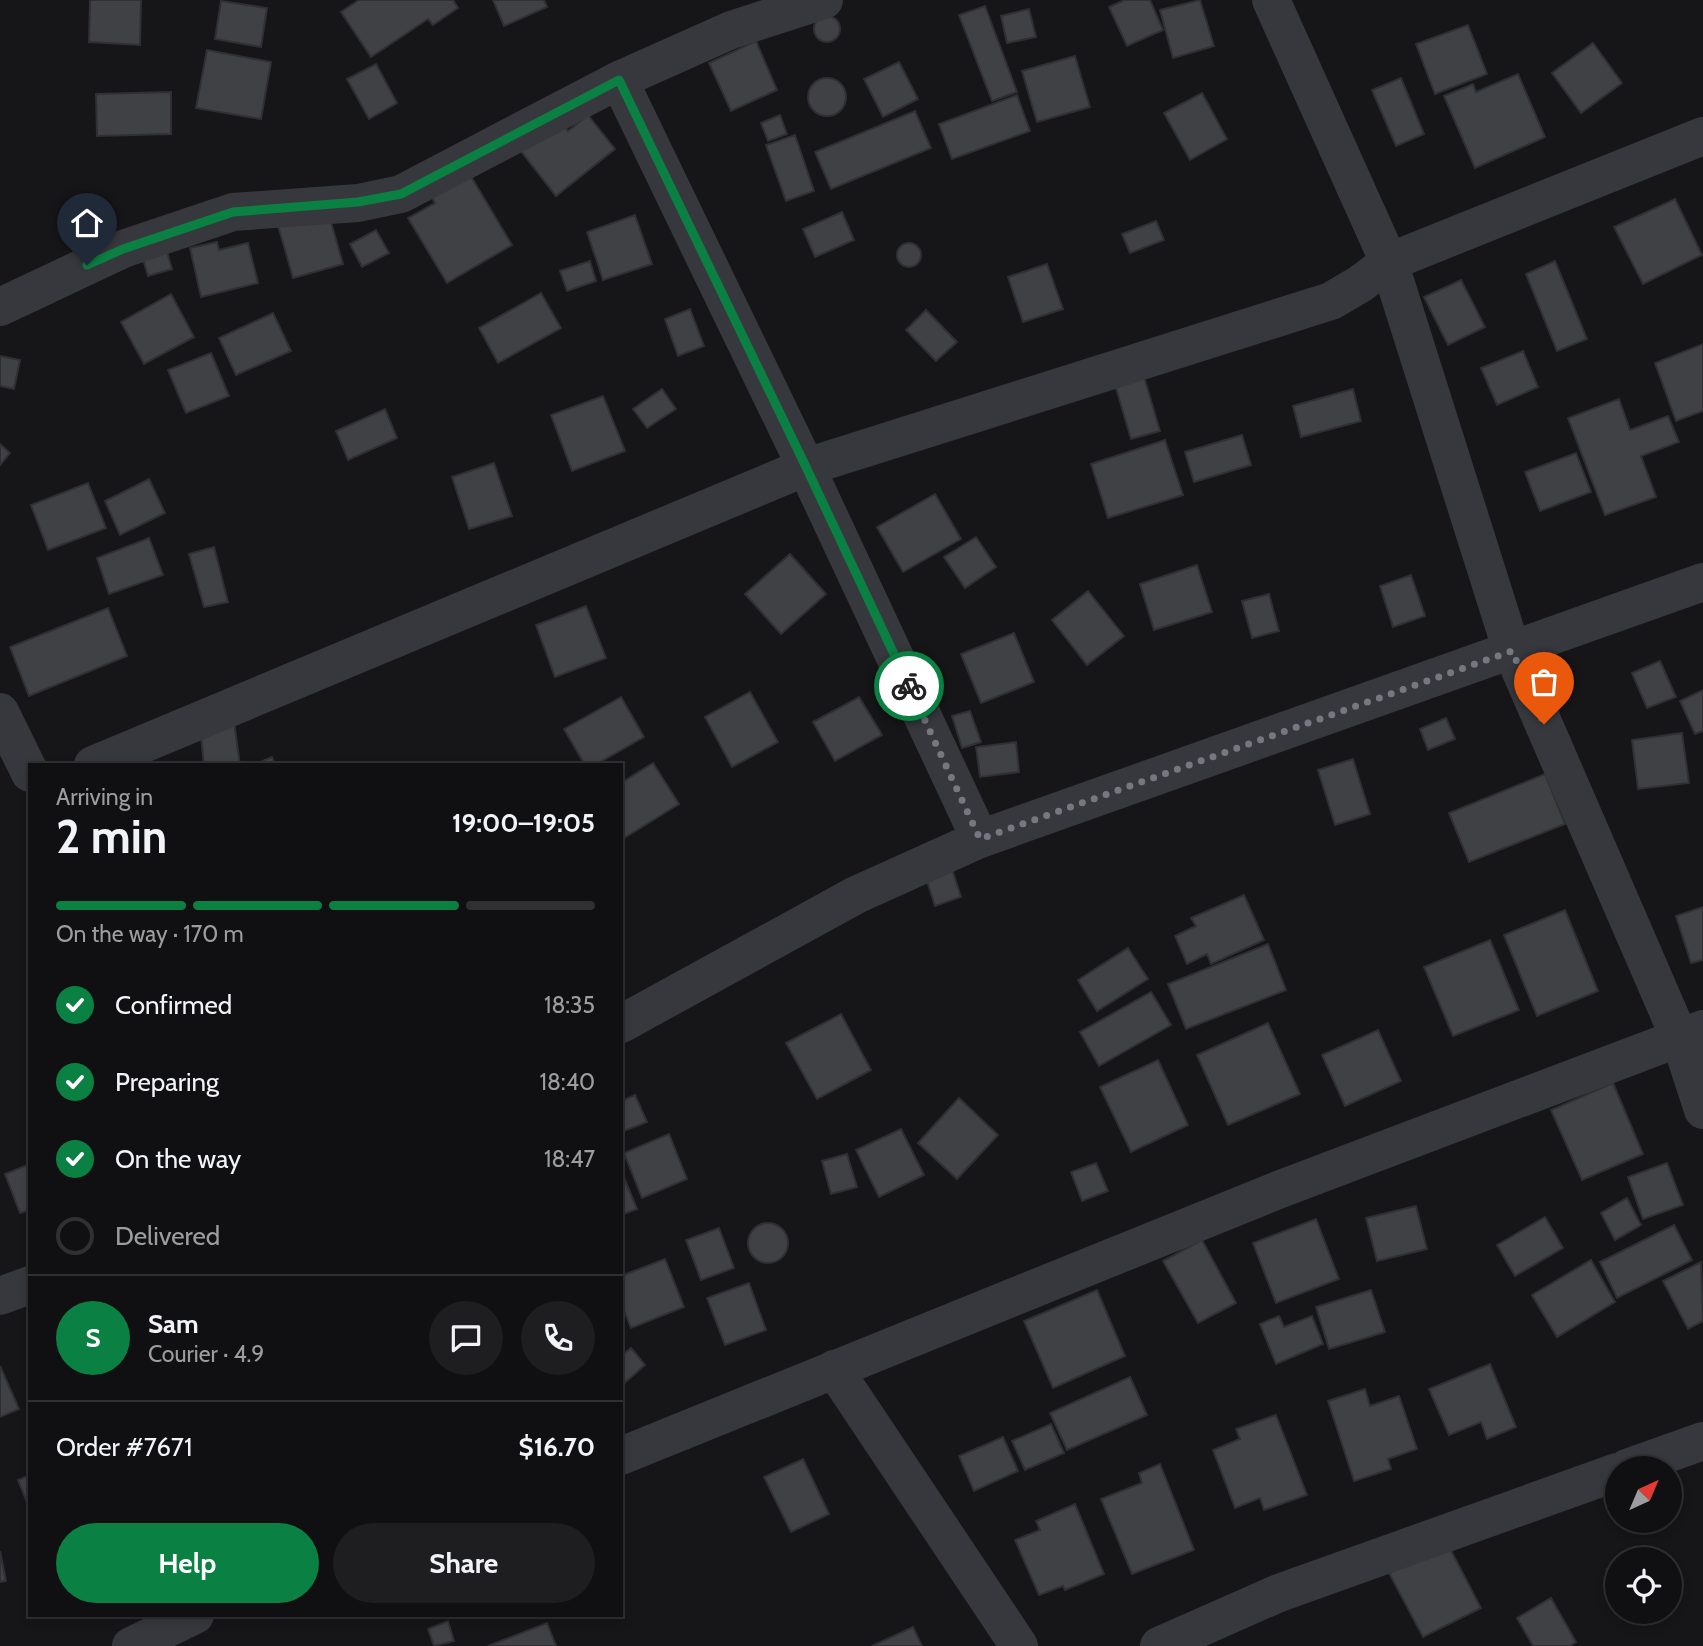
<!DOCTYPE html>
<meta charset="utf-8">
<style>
:root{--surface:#101012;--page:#1e1e20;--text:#f1f3f6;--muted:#9c9d9f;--line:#303032;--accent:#0b8043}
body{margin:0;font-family:Cabin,sans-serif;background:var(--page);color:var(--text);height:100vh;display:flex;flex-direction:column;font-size:26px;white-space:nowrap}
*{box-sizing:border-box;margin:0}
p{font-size:23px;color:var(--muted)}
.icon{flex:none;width:38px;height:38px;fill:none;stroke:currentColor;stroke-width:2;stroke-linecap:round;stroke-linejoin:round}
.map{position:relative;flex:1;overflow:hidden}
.side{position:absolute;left:28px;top:763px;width:595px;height:854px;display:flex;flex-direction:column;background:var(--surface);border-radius:0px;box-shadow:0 4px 10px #0003,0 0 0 2px var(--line)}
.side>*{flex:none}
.needle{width:46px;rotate:44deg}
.buttons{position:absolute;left:1605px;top:1456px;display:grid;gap:14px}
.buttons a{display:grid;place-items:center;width:77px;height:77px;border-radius:50%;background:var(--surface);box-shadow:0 4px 10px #0003,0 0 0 2px var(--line);font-size:35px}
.pin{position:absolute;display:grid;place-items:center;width:60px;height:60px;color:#fff;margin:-72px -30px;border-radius:50% 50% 50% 0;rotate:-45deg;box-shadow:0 0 7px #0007}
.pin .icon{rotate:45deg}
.courier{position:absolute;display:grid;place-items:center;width:70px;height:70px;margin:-35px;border:5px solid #0b8043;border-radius:50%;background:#fff;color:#222;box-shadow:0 2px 9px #0007}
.summary em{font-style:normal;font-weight:800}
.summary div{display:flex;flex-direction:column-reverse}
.summary{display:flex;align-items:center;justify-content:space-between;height:119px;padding:0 28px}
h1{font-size:46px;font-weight:800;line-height:52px}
.bar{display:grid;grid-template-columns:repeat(4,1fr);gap:10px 7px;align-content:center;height:84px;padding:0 28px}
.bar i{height:9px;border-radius:5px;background:var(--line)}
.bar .current{background:var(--accent)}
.bar p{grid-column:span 4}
.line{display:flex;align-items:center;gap:18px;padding:0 28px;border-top:2px solid var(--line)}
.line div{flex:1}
.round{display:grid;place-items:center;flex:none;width:74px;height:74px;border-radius:37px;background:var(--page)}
ol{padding:0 28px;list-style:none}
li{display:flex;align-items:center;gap:21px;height:77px}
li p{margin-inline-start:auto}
li .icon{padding:7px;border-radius:50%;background:var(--accent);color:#fff;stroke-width:4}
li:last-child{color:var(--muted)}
li i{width:38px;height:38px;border:4px solid var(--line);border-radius:50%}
.primary-button{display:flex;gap:14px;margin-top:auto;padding:14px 28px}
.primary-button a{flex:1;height:80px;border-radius:42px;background:var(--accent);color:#fff;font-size:28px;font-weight:800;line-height:80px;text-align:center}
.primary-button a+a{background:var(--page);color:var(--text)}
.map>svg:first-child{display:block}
.building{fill:#404145;stroke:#303034;stroke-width:2}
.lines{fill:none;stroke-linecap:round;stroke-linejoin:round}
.minor{stroke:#37383d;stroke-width:38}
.done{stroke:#757880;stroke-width:7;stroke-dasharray:0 12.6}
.route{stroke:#0b8043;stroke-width:9}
</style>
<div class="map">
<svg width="1703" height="1646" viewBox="0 0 1703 1646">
<rect width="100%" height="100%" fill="#161618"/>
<!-- building -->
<g class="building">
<polygon points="90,0 141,0 140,45 89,42"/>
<polygon points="359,0 453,0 458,8 433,25 428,19 371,57 341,12"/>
<polygon points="493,0 544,0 547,7 504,26"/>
<polygon points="1125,0 1150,0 1163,30 1127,46 1109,7"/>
<polygon points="1200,0 1214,46 1173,58 1160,10"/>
<polygon points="221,1 267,8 261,47 215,39"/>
<polygon points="985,6 1017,92 992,101 959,15"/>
<polygon points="1029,9 1036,37 1007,43 1001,16"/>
<circle cx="827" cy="29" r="13"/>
<polygon points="1468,25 1487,74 1435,94 1416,44"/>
<polygon points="756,41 777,90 731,111 709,63"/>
<polygon points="1593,43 1622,83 1581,113 1552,73"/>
<polygon points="207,50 271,62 261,119 196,108"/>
<polygon points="1075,56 1090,107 1037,122 1022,71"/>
<polygon points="899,62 918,99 883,117 864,79"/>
<polygon points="376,64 397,103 369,119 347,79"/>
<polygon points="1518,74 1545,137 1475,168 1444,96 1473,84 1476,92"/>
<circle cx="827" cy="97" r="19"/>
<polygon points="1401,78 1424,134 1396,146 1372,90"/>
<polygon points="171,92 171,134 97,136 96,94"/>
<polygon points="1202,93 1227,139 1190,160 1164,113"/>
<polygon points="1017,95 1030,131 952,159 939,124"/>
<polygon points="915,111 931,148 831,189 815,152"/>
<polygon points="588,115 615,149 556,196 520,150 559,119 568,131"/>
<polygon points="780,115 787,134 768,141 761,123"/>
<polygon points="795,135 814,191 786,201 766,145"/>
<polygon points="466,168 512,245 447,283 408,218 435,203 428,190"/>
<polygon points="1675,199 1702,255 1643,284 1614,227"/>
<polygon points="327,208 343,264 293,278 277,222"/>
<polygon points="842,212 854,240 815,257 803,229"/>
<polygon points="635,215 652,264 603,280 587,232"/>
<polygon points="1156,221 1164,240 1130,253 1122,234"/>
<polygon points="376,230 389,253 362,267 350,244"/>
<polygon points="164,242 172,269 148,276 140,249"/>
<polygon points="217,242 219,250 248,243 258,283 201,297 190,248"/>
<circle cx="909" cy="255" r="12"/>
<polygon points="590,261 596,281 567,291 560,271"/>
<polygon points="1555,261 1587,339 1557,351 1526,274"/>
<polygon points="1047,264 1063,309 1023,322 1008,277"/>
<polygon points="1461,280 1485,327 1448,345 1424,297"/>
<polygon points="541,293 561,328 498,363 479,328"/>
<polygon points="171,294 194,337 144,364 121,322"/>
<polygon points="690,309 704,346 678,356 665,319"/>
<polygon points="926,310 957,342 936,361 906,330"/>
<polygon points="273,313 291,351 236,375 219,338"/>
<polygon points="1703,344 1703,411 1676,421 1655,363"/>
<polygon points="1523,351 1538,387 1497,405 1481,368"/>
<polygon points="211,353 229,396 186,413 168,370"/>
<polygon points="0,356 20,360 14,389 0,386"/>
<polygon points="1142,370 1160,431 1131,439 1113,378"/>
<polygon points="662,389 676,409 647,428 633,409"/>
<polygon points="1353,389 1361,421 1301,437 1293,406"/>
<polygon points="603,396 625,451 572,471 551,415"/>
<polygon points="1619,399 1630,430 1668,416 1679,442 1641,456 1656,497 1605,515 1568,418"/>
<polygon points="385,409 397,438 348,460 336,431"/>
<polygon points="1242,435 1251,465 1194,482 1185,452"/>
<polygon points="1165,440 1183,495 1108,518 1091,464"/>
<polygon points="0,444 10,453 0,465"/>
<polygon points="1576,453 1591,492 1540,511 1525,472"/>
<polygon points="494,463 512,516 469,529 452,477"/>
<polygon points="149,479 165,513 120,535 105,501"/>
<polygon points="88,483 106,528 48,550 31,505"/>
<polygon points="935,494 961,539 903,572 877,527"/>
<polygon points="976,537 996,567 965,588 944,557"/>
<polygon points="149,538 163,575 109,594 97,558"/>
<polygon points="214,547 228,602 204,607 189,554"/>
<polygon points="790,554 826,594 781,634 745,594"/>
<polygon points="1197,565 1212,612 1154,630 1140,584"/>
<polygon points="1411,575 1425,616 1393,627 1380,586"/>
<polygon points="1088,591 1124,636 1087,665 1052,620"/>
<polygon points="1269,594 1279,631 1252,638 1242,601"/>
<polygon points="586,606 606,658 555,677 536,625"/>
<polygon points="108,608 127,656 29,696 10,647"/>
<polygon points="1014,633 1034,682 981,703 961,654"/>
<polygon points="1660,661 1676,697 1647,708 1632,673"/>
<polygon points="1703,690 1703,731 1695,734 1680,701"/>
<polygon points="750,692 778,742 732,767 705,717"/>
<polygon points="621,697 644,737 595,765 585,765 564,729"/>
<polygon points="859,697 882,735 835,761 813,722"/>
<polygon points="970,711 981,742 962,748 952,716"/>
<polygon points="1446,718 1455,739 1428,750 1420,729"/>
<polygon points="234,722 240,765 204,765 200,726"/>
<polygon points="1682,733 1689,783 1638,789 1632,740"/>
<polygon points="1016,742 1019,772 980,777 976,747"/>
<polygon points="272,757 275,765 253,765"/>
<polygon points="1353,759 1370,814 1335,825 1318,770"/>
<polygon points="653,763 679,804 621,840 621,783"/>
<polygon points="1545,774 1565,824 1469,862 1449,813"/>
<polygon points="951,866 961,897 935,906 925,875"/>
<polygon points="1244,895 1264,940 1211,964 1207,954 1187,964 1175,936 1196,926 1191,918"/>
<polygon points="1703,907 1703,960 1691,963 1676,916"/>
<polygon points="1565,910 1598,991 1537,1016 1504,935"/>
<polygon points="1490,940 1519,1010 1453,1036 1424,967"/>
<polygon points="1268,944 1286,990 1186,1029 1168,984"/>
<polygon points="1128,948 1148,979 1097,1011 1078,980"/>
<polygon points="1151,992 1171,1025 1099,1066 1080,1032"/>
<polygon points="841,1014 871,1070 817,1099 786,1043"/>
<polygon points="1268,1023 1300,1094 1228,1125 1197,1055"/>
<polygon points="1378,1030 1401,1081 1345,1106 1322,1055"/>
<polygon points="1158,1060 1188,1125 1131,1152 1100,1087"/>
<polygon points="1613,1083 1643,1154 1582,1180 1551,1110"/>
<polygon points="635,1095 647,1122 621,1132 621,1101"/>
<polygon points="959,1098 998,1135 957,1179 918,1143"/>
<polygon points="901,1129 924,1175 879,1197 856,1150"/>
<polygon points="669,1134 687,1179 642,1198 624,1153"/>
<polygon points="847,1154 857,1187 831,1194 822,1161"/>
<polygon points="1096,1163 1108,1191 1082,1201 1071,1172"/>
<polygon points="1667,1163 1683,1205 1643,1219 1628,1177"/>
<polygon points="30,1164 30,1210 20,1213 5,1174"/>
<polygon points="621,1170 637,1209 621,1215"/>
<polygon points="1627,1198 1641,1225 1615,1240 1601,1213"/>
<polygon points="1416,1206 1427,1249 1377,1261 1366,1218"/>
<polygon points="1545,1217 1563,1248 1515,1276 1497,1245"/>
<polygon points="1316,1219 1339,1279 1276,1303 1253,1243"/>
<circle cx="768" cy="1243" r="20"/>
<polygon points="1674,1225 1692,1260 1617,1298 1600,1262"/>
<polygon points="719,1228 734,1268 701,1280 686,1240"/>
<polygon points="1202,1240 1236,1303 1198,1323 1163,1261"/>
<polygon points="665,1259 684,1307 631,1328 621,1303 621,1276"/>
<polygon points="1591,1260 1615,1302 1557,1337 1532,1295"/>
<polygon points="1701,1262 1703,1321 1688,1329 1663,1281"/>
<polygon points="749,1283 766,1330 725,1345 707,1298"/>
<polygon points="1097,1290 1125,1356 1053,1388 1024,1321"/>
<polygon points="1371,1290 1385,1332 1329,1349 1316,1307"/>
<polygon points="1279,1316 1284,1327 1312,1316 1323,1344 1276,1364 1260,1324"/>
<polygon points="631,1348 645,1365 621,1386 621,1356"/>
<polygon points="1490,1364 1516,1427 1487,1439 1481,1422 1449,1435 1429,1389"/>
<polygon points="0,1366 19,1409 0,1417"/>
<polygon points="1130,1377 1147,1415 1067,1450 1050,1413"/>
<polygon points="1365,1389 1370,1406 1399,1396 1417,1449 1388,1459 1391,1469 1354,1481 1328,1401"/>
<polygon points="1276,1415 1307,1495 1264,1510 1260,1498 1235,1508 1213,1450 1240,1439 1236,1429"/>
<polygon points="1051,1424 1064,1453 1025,1470 1012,1441"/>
<polygon points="1003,1437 1018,1471 974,1491 959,1456"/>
<polygon points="803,1459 829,1514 791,1532 764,1477"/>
<polygon points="1160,1464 1194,1550 1132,1574 1101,1499 1142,1483 1139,1473"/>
<polygon points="30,1475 30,1510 18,1480"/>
<polygon points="1075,1504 1104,1574 1065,1590 1063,1586 1039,1595 1015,1540 1040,1530 1036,1521"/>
<polygon points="1447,1543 1481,1608 1423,1637 1389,1573"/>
<polygon points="0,1551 6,1581 0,1582"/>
<polygon points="1617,1564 1617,1590 1607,1569"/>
<polygon points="1551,1598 1576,1642 1570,1646 1533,1646 1517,1618"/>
<polygon points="448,1621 454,1641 434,1646 428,1629"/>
<polygon points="547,1623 556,1646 488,1646"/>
<polygon points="913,1627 922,1646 872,1646"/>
</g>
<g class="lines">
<!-- minor -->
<g class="minor">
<polyline points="1271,0 1389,262 1512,651 1680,1039 1703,1110"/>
<polyline points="619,80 806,467 980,839"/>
<polyline points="0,307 123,249 233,212 358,203 401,194 619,80 731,30 824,0"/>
<polyline points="0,712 30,773"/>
<polyline points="93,765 806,467 1331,301 1360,284 1389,262 1703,136"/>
<polyline points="621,1024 856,895 980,839 1703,582"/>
<polyline points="0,1296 30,1285"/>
<polyline points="834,1369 1019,1646"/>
<polyline points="621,1456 1278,1190 1703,1029"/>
<polyline points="1627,1468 1703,1441"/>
<polyline points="131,1646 195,1615"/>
<polyline points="1159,1646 1279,1593 1617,1472"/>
</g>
</g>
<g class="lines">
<!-- done -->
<polyline class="done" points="909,686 980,839 1512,651 1544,724"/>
<!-- route -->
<polyline class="route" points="87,265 123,249 233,212 358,202 401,194 619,80 806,467 909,686"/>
</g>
</svg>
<div class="buttons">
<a><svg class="needle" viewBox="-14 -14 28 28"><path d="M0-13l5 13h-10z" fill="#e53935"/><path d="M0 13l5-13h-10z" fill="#9c9d9f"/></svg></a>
<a><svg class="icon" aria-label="locate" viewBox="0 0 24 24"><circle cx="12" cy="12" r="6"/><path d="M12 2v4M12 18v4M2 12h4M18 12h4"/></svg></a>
</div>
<div class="pin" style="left:1544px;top:724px;background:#ea580c"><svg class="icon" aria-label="bag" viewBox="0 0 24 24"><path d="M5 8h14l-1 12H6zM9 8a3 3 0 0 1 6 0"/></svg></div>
<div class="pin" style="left:87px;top:265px;background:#1f2937"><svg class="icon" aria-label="home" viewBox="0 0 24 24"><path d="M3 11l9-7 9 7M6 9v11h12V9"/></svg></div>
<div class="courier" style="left:909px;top:686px"><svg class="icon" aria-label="bike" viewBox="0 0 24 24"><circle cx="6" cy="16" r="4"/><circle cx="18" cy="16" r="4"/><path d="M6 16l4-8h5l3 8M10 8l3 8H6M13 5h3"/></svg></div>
<section class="side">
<div class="summary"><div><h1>2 min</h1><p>Arriving in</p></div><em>19:00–19:05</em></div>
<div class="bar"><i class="current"></i><i class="current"></i><i class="current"></i><i></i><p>On the way · 170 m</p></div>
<ol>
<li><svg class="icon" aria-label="check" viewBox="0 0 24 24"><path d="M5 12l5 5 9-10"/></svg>Confirmed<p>18:35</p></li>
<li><svg class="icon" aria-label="check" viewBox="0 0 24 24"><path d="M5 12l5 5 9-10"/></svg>Preparing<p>18:40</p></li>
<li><svg class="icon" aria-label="check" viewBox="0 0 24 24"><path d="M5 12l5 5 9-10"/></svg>On the way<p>18:47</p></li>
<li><i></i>Delivered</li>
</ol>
<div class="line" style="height:126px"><b class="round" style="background:var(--accent);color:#fff">S</b><div><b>Sam</b><p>Courier · 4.9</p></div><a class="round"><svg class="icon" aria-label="chat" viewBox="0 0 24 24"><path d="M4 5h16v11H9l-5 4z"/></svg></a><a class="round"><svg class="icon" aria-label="phone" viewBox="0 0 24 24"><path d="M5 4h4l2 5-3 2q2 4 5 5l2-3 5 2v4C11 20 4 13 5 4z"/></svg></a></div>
<div class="line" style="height:91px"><div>Order #7671</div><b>$16.70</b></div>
<div class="primary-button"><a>Help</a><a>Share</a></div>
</section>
</div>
